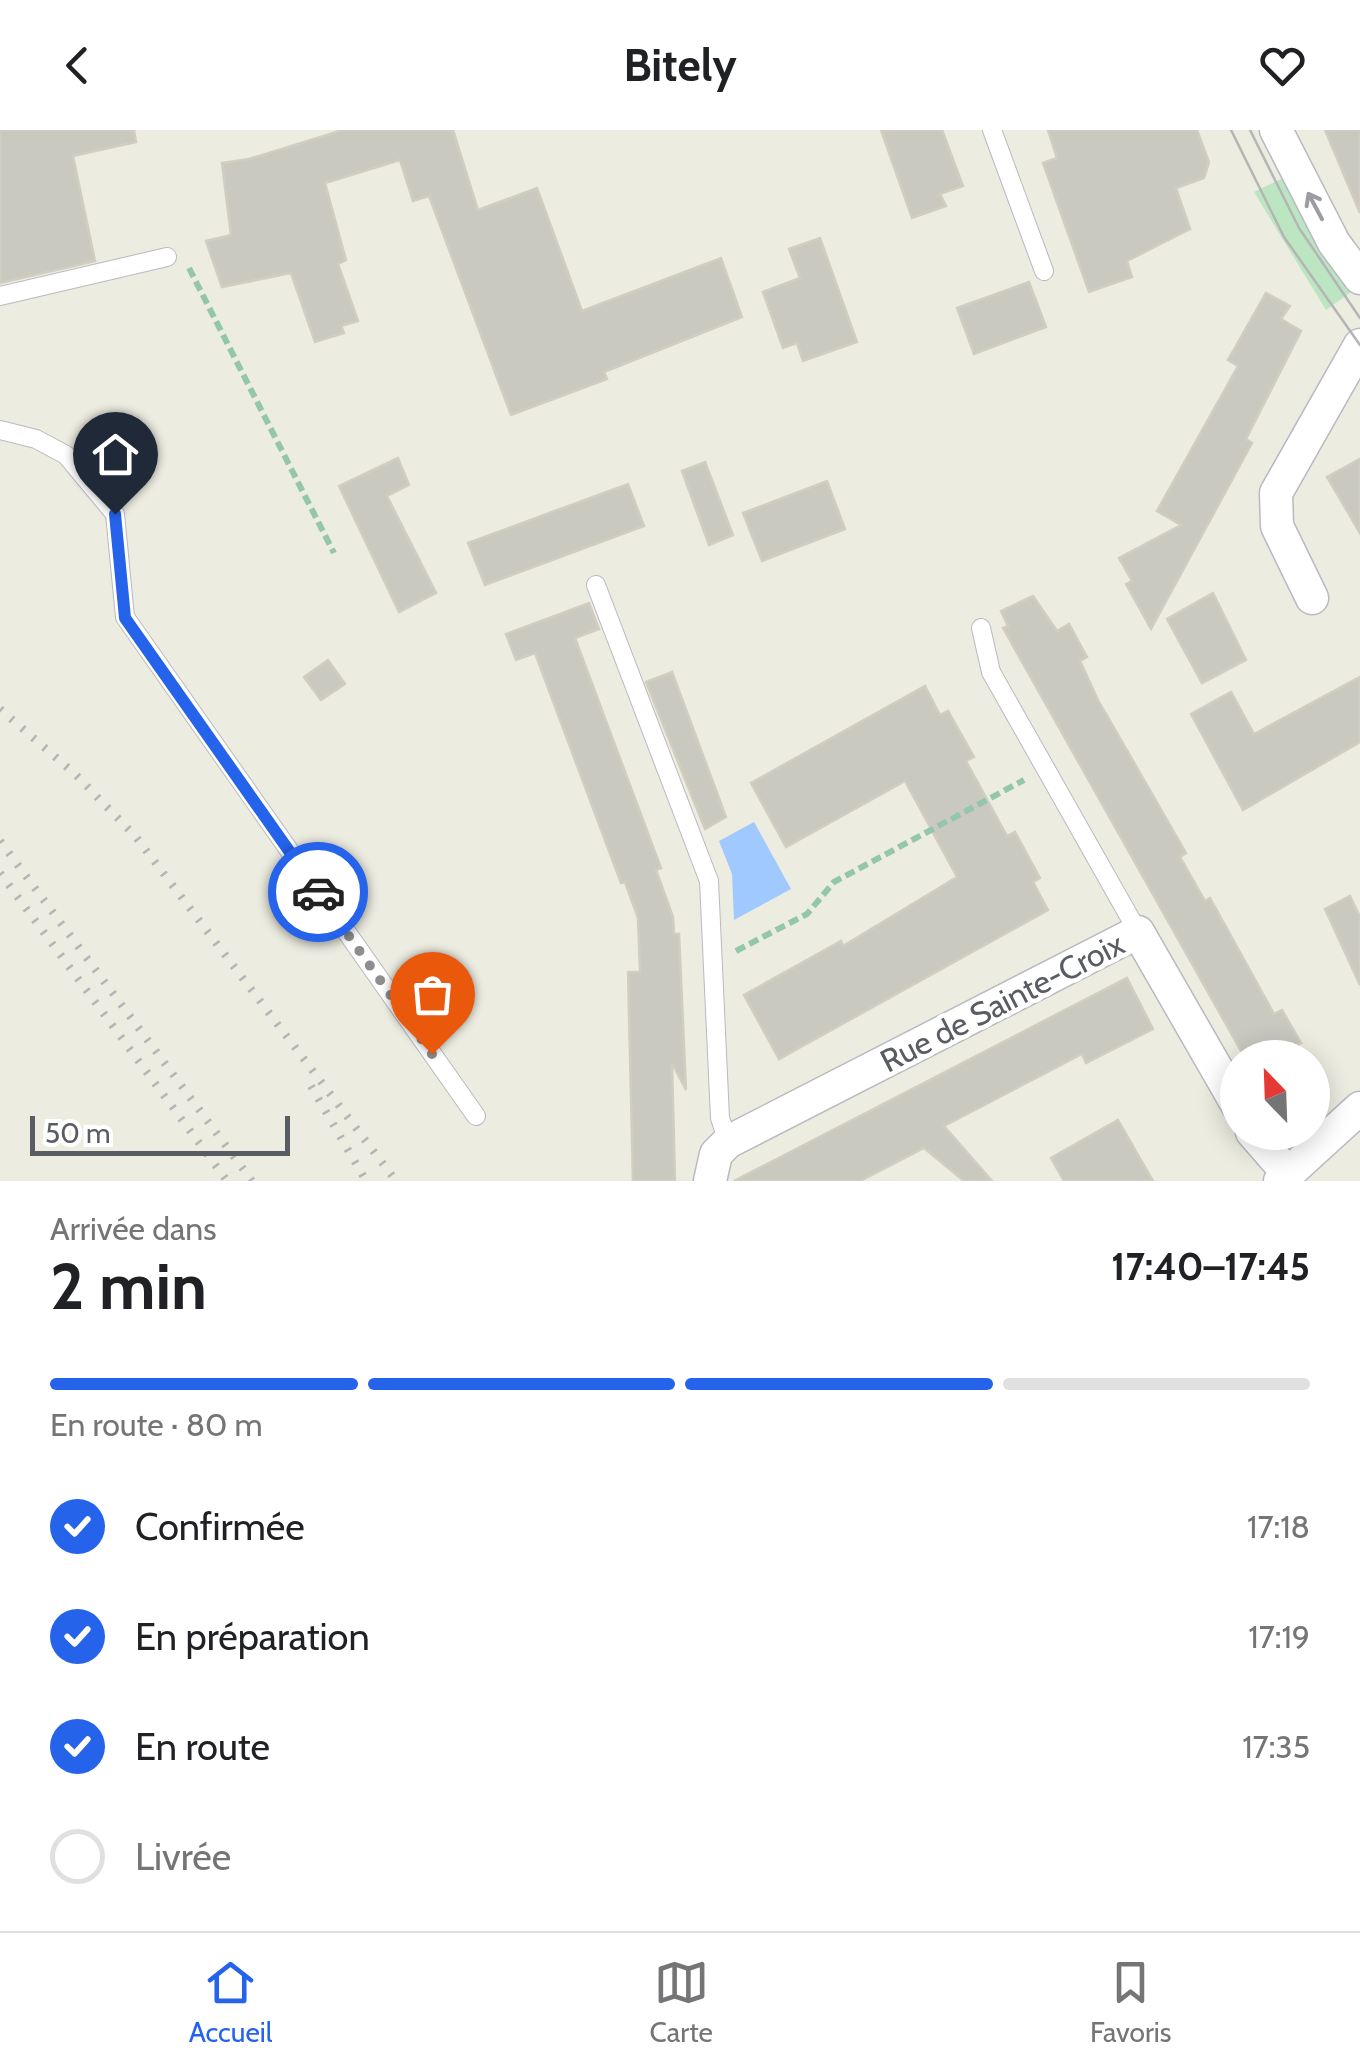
<!DOCTYPE html>
<html lang="fr">
<meta charset="utf-8">
<style>
:root{--surface:#fff;--page:#f2f2f2;--text:#202124;--muted:#757577;--line:#e0e0e0;--accent:#2563eb}
body{margin:0;font-family:Cabin,sans-serif;background:var(--page);color:var(--text);height:100vh;display:flex;flex-direction:column;font-size:38px;white-space:nowrap}
*{box-sizing:border-box;margin:0}
p{font-size:32px;color:var(--muted)}
.icon{flex:none;width:55px;height:55px;fill:none;stroke:currentColor;stroke-width:2;stroke-linecap:round;stroke-linejoin:round}
.map{position:relative;height:1051px;overflow:hidden}
.side{display:flex;flex-direction:column;background:var(--surface);flex:1}
.side>*{flex:none}
.needle{width:65px;rotate:337deg}
.controls{position:absolute;left:1220px;top:910px;display:grid;gap:20px}
.controls a{display:grid;place-items:center;width:110px;height:110px;border-radius:50%;background:var(--surface);box-shadow:0 5px 25px #0003;font-size:50px}
.scale{position:absolute;left:30px;bottom:25px;width:260px;box-sizing:border-box;padding-left:10px;border:5px solid #595c62;border-top:0;font-size:28px;line-height:35px;white-space:nowrap;color:#595c62;-webkit-text-stroke:8px #fff;paint-order:stroke}
.pin{position:absolute;display:grid;place-items:center;width:85px;height:85px;color:#fff;margin:-102px -42px;border-radius:50% 50% 50% 0;rotate:-45deg;box-shadow:0 0 10px #0007}
.pin .icon{rotate:45deg}
.courier{position:absolute;display:grid;place-items:center;width:100px;height:100px;margin:-50px;border:8px solid #2563eb;border-radius:50%;background:#fff;color:#222;box-shadow:0 2px 12px #0007}
.head em{font-style:normal;font-weight:800}
.head div{display:flex;flex-direction:column-reverse}
.head{display:flex;align-items:center;justify-content:space-between;height:170px;padding:0 50px}
h1{font-size:65px;font-weight:800;line-height:75px}
.bar{display:grid;grid-template-columns:repeat(4,1fr);gap:15px 10px;align-content:center;height:120px;padding:0 50px}
.bar i{height:12px;border-radius:8px;background:var(--line)}
.bar .selected{background:var(--accent)}
.bar p{grid-column:span 4}
ol{padding:0 50px;list-style:none}
li{display:flex;align-items:center;gap:30px;height:110px}
li p{margin-inline-start:auto}
li .icon{padding:10px;border-radius:50%;background:var(--accent);color:#fff;stroke-width:4}
li:last-child{color:var(--muted)}
li i{width:55px;height:55px;border:5px solid var(--line);border-radius:50%}
header{display:flex;justify-content:space-between;align-items:center;height:130px;padding:0 50px;background:var(--surface);font-size:45px;font-weight:800}
.menu{display:flex;justify-content:space-around;align-items:center;height:140px;border-top:2px solid var(--line);background:var(--surface);font-size:28px;color:var(--muted)}
.menu a{display:grid;justify-items:center;gap:5px}
.menu .selected{color:var(--accent)}
.map>svg:first-child{display:block}
.green{fill:#bce6c1}
.water{fill:#9fc9ff}
.building{fill:#cac9c0;stroke:#d2cebf;stroke-width:2.5}
.lines{fill:none;stroke-linecap:round;stroke-linejoin:round}
.lane-casing{stroke:#b9bac0;stroke-width:20}
.street-casing{stroke:#b9bac0;stroke-width:35}
.path{stroke:#94c7a9;stroke-width:6;stroke-dasharray:10 5;stroke-linecap:butt}
.lane{stroke:#fff;stroke-width:18}
.street{stroke:#fff;stroke-width:32}
.tram{stroke:#b4b5b5;stroke-width:2.5}
.rail{stroke:#b4b5b5;stroke-width:8;stroke-dasharray:2.5 12;stroke-linecap:butt}
.oneway{stroke:#9b9da1}
.done{stroke:#8d8e8e;stroke-width:10;stroke-dasharray:0 18}
.route{stroke:#2563eb;stroke-width:12}
.labels{text-anchor:middle;dominant-baseline:central;stroke-width:9;stroke-linejoin:round;paint-order:stroke}
.street-label{font-size:32px;fill:#595c62;stroke:#fff}
</style>
<header><svg class="icon" aria-label="back" viewBox="0 0 24 24"><path d="M15 5l-7 7 7 7"/></svg>Bitely<svg class="icon" aria-label="heart" viewBox="0 0 24 24"><path d="M12 20l-8-8c-3-5 5-10 8-4 3-6 11-1 8 4z"/></svg></header>
<div class="map">
<svg width="1360" height="1051" viewBox="0 0 1360 1051">
<rect width="100%" height="100%" fill="#edece1"/>
<!-- green -->
<polygon class="green" points="1283,48 1351,162 1326,180 1254,62"/>
<!-- water -->
<polygon class="water" points="754,692 791,759 734,790 732,744 719,711"/>
<!-- building -->
<g class="building">
<polygon points="0,0 134,0 136,12 73,26 95,131 0,153"/>
<polygon points="343,0 453,0 478,80 537,58 582,181 721,128 742,187 604,242 607,249 511,285 429,66 413,71 400,30 325,53 346,130 338,134 358,191 341,196 344,203 315,212 291,143 222,157 206,111 231,105 222,33 249,29"/>
<polygon points="881,0 942,0 963,56 940,64 946,76 912,88"/>
<polygon points="1048,0 1197,0 1209,32 1204,48 1176,58 1190,99 1127,131 1132,147 1089,162 1043,33 1057,28"/>
<polygon points="1325,0 1360,0 1360,83"/>
<polygon points="820,108 857,212 803,231 797,213 783,218 763,162 800,148 789,119"/>
<polygon points="1029,152 1046,197 974,224 957,178"/>
<polygon points="1266,163 1290,176 1281,189 1301,201 1246,309 1252,313 1151,499 1126,454 1132,451 1119,428 1181,395 1157,381 1238,236 1228,230"/>
<polygon points="398,328 409,355 387,366 436,463 399,482 339,356"/>
<polygon points="1360,329 1360,403 1327,347"/>
<polygon points="705,332 733,405 709,415 682,341"/>
<polygon points="827,351 845,399 762,431 743,383"/>
<polygon points="628,354 644,396 485,455 468,413"/>
<polygon points="1213,463 1246,530 1202,553 1167,489"/>
<polygon points="1033,466 1057,501 1069,494 1087,527 1080,531 1098,570 1186,723 1180,727 1205,771 1210,768 1274,884 1282,880 1301,913 1275,928 1245,928 1003,498 1008,496 1001,481"/>
<polygon points="589,473 599,499 575,508 661,738 656,740 673,787 674,804 679,804 686,960 672,933 675,1051 633,1051 628,842 640,842 638,788 625,752 621,753 535,523 516,530 506,504"/>
<polygon points="328,530 345,554 321,570 304,547"/>
<polygon points="672,542 726,687 705,699 646,552"/>
<polygon points="1360,547 1360,612 1243,680 1191,584 1231,562 1254,604"/>
<polygon points="925,556 940,585 948,581 974,627 966,631 1007,706 1015,702 1040,748 1033,752 1048,780 779,929 744,865 841,811 843,816 957,747 905,651 786,717 751,653"/>
<polygon points="1350,766 1360,787 1360,855 1325,779"/>
<polygon points="1127,848 1153,899 1086,933 1082,924 944,996 992,1051 964,1051 924,1018 860,1051 734,1051"/>
<polygon points="1118,990 1153,1051 1064,1051 1051,1028"/>
</g>
<g class="lines">
<defs>
<g id="lane">
<polyline points="992,0 1044,141"/>
<polyline points="0,166 167,127"/>
<polyline points="0,300 36,309 66,325 115,384 125,487 476,986"/>
<polyline points="596,455 709,751 720,988 728,1012"/>
<polyline points="981,498 991,542 1138,802"/>
</g>
<g id="street">
<polyline points="1276,0 1334,113 1360,148"/>
<polyline points="1312,468 1277,396 1276,363 1360,215"/>
<polyline points="1252,1002 1287,1042"/>
<polyline points="710,1051 716,1024 728,1012 1138,802 1238,976"/>
<polyline points="1280,1051 1360,978"/>
</g>
</defs>
<!-- lane casing -->
<use href="#lane" class="lane-casing"/>
<!-- street casing -->
<use href="#street" class="street-casing"/>
<!-- path -->
<g class="path">
<polyline points="189,138 334,423"/>
<polyline points="736,821 807,784 834,752 1024,650"/>
</g>
<!-- lane -->
<use href="#lane" class="lane"/>
<!-- street -->
<use href="#street" class="street"/>
<!-- tram -->
<g class="tram">
<polyline points="1231,0 1284,107 1360,215"/>
<polyline points="1250,0 1299,98 1360,188"/>
</g>
<!-- rail -->
<g class="rail">
<polyline points="0,579 75,644 136,707 396,1051"/>
<polyline points="0,711 252,1051"/>
<polyline points="0,743 227,1051"/>
<polyline points="311,956 366,1051"/>
</g>
</g>
<!-- one-way arrows -->
<defs><path id="oneway-shaft" d="M-6 0H5M1.5-3L5.5 0L1.5 3" fill="none" stroke-width="1.6" stroke-linecap="round" stroke-linejoin="round" transform="scale(2.5)"/></defs>
<use class="oneway" href="#oneway-shaft" transform="translate(1315 76) rotate(-118)"/>
<g class="lines">
<!-- done -->
<polyline class="done" points="318,762 432,924"/>
<!-- route -->
<polyline class="route" points="115,384 125,488 318,762"/>
</g>
<g class="labels">
<!-- street labels -->
<g class="street-label">
<text transform="translate(1002 872) rotate(-27)">Rue de Sainte-Croix</text>
</g>
</g>
</svg>
<div class="controls">
<a><svg class="needle" viewBox="-14 -14 28 28"><path d="M0-13l5 13h-10z" fill="#e53935"/><path d="M0 13l5-13h-10z" fill="#757577"/></svg></a>
</div>
<div class="scale">50 m</div>
<div class="pin" style="left:432px;top:924px;background:#ea580c"><svg class="icon" aria-label="bag" viewBox="0 0 24 24"><path d="M5 8h14l-1 12H6zM9 8a3 3 0 0 1 6 0"/></svg></div>
<div class="pin" style="left:115px;top:384px;background:#1f2937"><svg class="icon" aria-label="home" viewBox="0 0 24 24"><path d="M3 11l9-7 9 7M6 9v11h12V9"/></svg></div>
<div class="courier" style="left:318px;top:762px"><svg class="icon" aria-label="car" viewBox="0 0 24 24"><path d="M5 17H2v-5l4-1 3-4h7l3 4 3 1v5h-3M9 17h6M6 11h13"/><circle cx="7" cy="17" r="2"/><circle cx="17" cy="17" r="2"/></svg></div>
</div>
<section class="side">
<div class="head"><div><h1>2 min</h1><p>Arrivée dans</p></div><em>17:40–17:45</em></div>
<div class="bar"><i class="selected"></i><i class="selected"></i><i class="selected"></i><i></i><p>En route · 80 m</p></div>
<ol>
<li><svg class="icon" aria-label="check" viewBox="0 0 24 24"><path d="M5 12l5 5 9-10"/></svg>Confirmée<p>17:18</p></li>
<li><svg class="icon" aria-label="check" viewBox="0 0 24 24"><path d="M5 12l5 5 9-10"/></svg>En préparation<p>17:19</p></li>
<li><svg class="icon" aria-label="check" viewBox="0 0 24 24"><path d="M5 12l5 5 9-10"/></svg>En route<p>17:35</p></li>
<li><i></i>Livrée</li>
</ol>
</section>
<nav class="menu">
<a class="selected"><svg class="icon" aria-label="home" viewBox="0 0 24 24"><path d="M3 11l9-7 9 7M6 9v11h12V9"/></svg>Accueil</a>
<a><svg class="icon" aria-label="map" viewBox="0 0 24 24"><path d="M3 6l6-2 6 2 6-2v14l-6 2-6-2-6 2zM9 4v14M15 6v14"/></svg>Carte</a>
<a><svg class="icon" aria-label="saved" viewBox="0 0 24 24"><path d="M7 4h10v16l-5-4-5 4z"/></svg>Favoris</a>
</nav>
